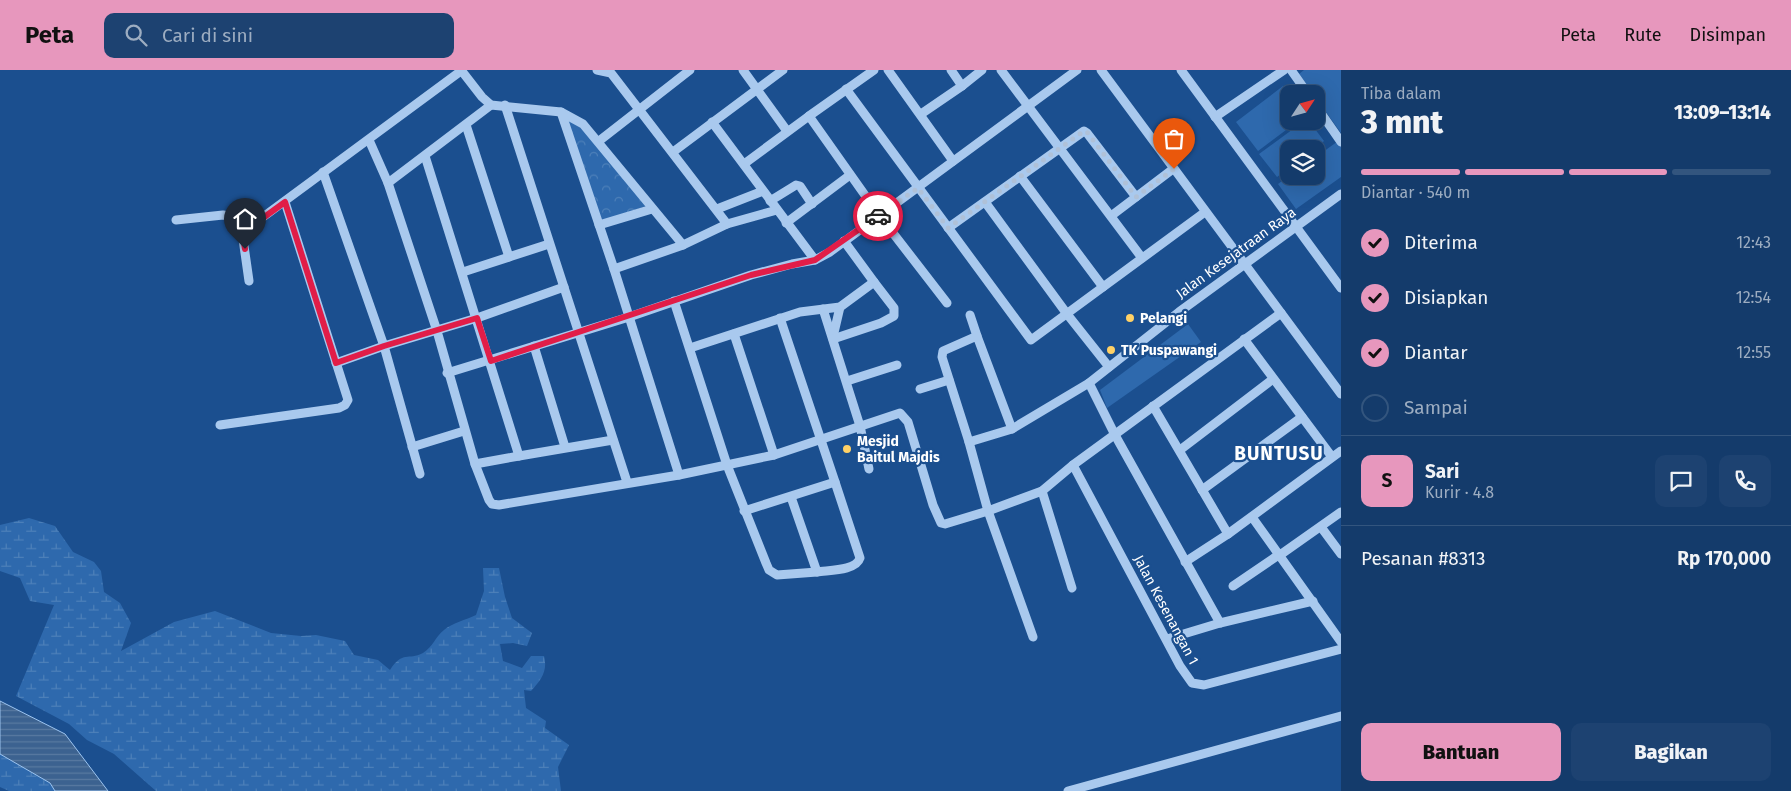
<!DOCTYPE html>
<html lang="id">
<meta charset="utf-8">
<style>
:root{--surface:#143b6b;--page:#1d4271;--text:#f1f3f6;--muted:#9dadc1;--line:#33557e;--accent:#e797bd}
body{margin:0;font-family:"Fira Sans",sans-serif;background:var(--page);color:var(--text);height:100vh;display:flex;flex-direction:column;font-size:19px;white-space:nowrap}
*{box-sizing:border-box;margin:0}
p{font-size:16px;color:var(--muted)}
.icon{flex:none;width:28px;height:28px;fill:none;stroke:currentColor;stroke-width:2;stroke-linecap:round;stroke-linejoin:round}
.map{position:relative;flex:1;overflow:hidden}
.drawer{display:flex;flex-direction:column;background:var(--surface);width:450px}
.drawer>*{flex:none}
.needle{width:32px;rotate:54deg}
.fabs{position:absolute;left:1280px;top:15px;display:grid;gap:10px}
.fabs a{display:grid;place-items:center;width:45px;height:45px;border-radius:10px;background:var(--surface);box-shadow:0 5px 20px #0002,0 0 0 1px var(--line);font-size:25px}
.pin{position:absolute;display:grid;place-items:center;width:42px;height:42px;color:#fff;margin:-51px -21px;border-radius:50% 50% 50% 0;rotate:-45deg;box-shadow:0 0 5px #0007}
.pin .icon{rotate:45deg}
.courier{position:absolute;display:grid;place-items:center;width:50px;height:50px;margin:-25px;border:4px solid #e11d48;border-radius:50%;background:#fff;color:#222;box-shadow:0 1px 6px #0007}
.overview em{font-style:normal;font-weight:800}
.overview div{display:flex;flex-direction:column-reverse}
.overview{display:flex;align-items:center;justify-content:space-between;height:85px;padding:0 20px}
h1{font-size:32px;font-weight:800;line-height:38px}
.bar{display:grid;grid-template-columns:repeat(4,1fr);gap:8px 5px;align-content:center;height:60px;padding:0 20px}
.bar i{height:6px;border-radius:4px;background:var(--line)}
.bar .on{background:var(--accent)}
.bar p{grid-column:span 4}
.line{display:flex;align-items:center;gap:12px;padding:0 20px;border-top:1px solid var(--line)}
.line div{flex:1}
.round{display:grid;place-items:center;flex:none;width:52px;height:52px;border-radius:10px;background:var(--page)}
ol{padding:0 20px;list-style:none}
li{display:flex;align-items:center;gap:15px;height:55px}
li p{margin-inline-start:auto}
li .icon{padding:5px;border-radius:50%;background:var(--accent);color:#111;stroke-width:4}
li:last-child{color:var(--muted)}
li i{width:28px;height:28px;border:2px solid var(--line);border-radius:50%}
.action{display:flex;gap:10px;margin-top:auto;padding:10px 20px}
.action a{flex:1;height:58px;border-radius:10px;background:var(--accent);color:#111;font-size:20px;font-weight:800;line-height:58px;text-align:center}
.action a+a{background:var(--page);color:var(--text)}
header{display:flex;align-items:center;gap:30px;box-sizing:border-box;height:70px;padding:0 25px;background:var(--accent);color:#111}
header strong{font-size:24px}
nav{display:flex;gap:28px;margin-inline-start:auto;font-size:18px}
.search{width:350px;height:45px;background:var(--page);display:flex;align-items:center;gap:12px;box-sizing:border-box;padding:0 18px;border-radius:10px;color:var(--muted);font-size:19px}
main{display:flex;flex:1;min-height:0}
.map>svg:first-child{display:block}
.green{fill:#2e69ad}
.wetland{fill:url(#wetland-marsh)}
.park{fill:url(#park-crowns)}
.water{fill:url(#water-rules);stroke:#9cc4f0}
.lines{fill:none;stroke-linecap:round;stroke-linejoin:round}
.minor{stroke:#a9c9ee;stroke-width:9}
.done{stroke:#afc1d8;stroke-width:5;stroke-dasharray:0 9}
.route{stroke:#e11d48;stroke-width:6}
.poi-dot{fill:#ffd166;stroke:#1b4f8f;stroke-width:2}
.labels{text-anchor:middle;dominant-baseline:central;stroke-width:4.5;stroke-linejoin:round;paint-order:stroke}
.street-label{font-size:14px;fill:#fff;stroke:#1b4f8f}
.poi-label{font-size:14px;font-weight:bold;fill:#fff;stroke:#1b4f8f;text-anchor:start}
.district-label{font-size:19px;font-weight:bold;letter-spacing:1px;fill:#fff;stroke:#1b4f8f}
</style>
<header>
<strong>Peta</strong>
<div class="search"><svg class="icon" aria-label="search" viewBox="0 0 24 24"><circle cx="10" cy="10" r="6"/><path d="M15 15l6 6"/></svg>Cari di sini</div>
<nav><a>Peta</a><a>Rute</a><a>Disimpan</a></nav>
</header>
<main>
<div class="map">
<svg width="1341" height="721" viewBox="0 0 1341 721">
<defs>
<pattern id="wetland-marsh" width="20" height="14" patternUnits="userSpaceOnUse" patternTransform="scale(1.25)"><rect width="20" height="14" fill="#2e69ad"/><path d="M1 5h8M5 5V1M11 12h8M15 12V8" fill="none" stroke="#4d80b9"/></pattern>
<pattern id="park-crowns" width="20" height="18" patternUnits="userSpaceOnUse" patternTransform="scale(1.25)"><rect width="20" height="18" fill="#2e69ad"/><path d="M2 6a3 3 0 1 1 6 0M12 15a3 3 0 1 1 6 0" fill="none" stroke="#4d80b9"/></pattern>
<pattern id="water-rules" width="6" height="5" patternUnits="userSpaceOnUse" patternTransform="scale(1.25)"><rect width="6" height="5" fill="#3c6290"/><path d="M0 2.5h6" fill="none" stroke="#597aa1"/></pattern>
</defs>
<rect width="100%" height="100%" fill="#1b4f8f"/>
<!-- green -->
<g class="green">
<polygon points="1304,0 1341,0 1341,63 1316,28 1316,24 1313,24 1299,4"/>
<polygon points="1283,16 1289,24 1289,51 1298,51 1258,81 1236,52"/>
<polygon points="1304,51 1309,51 1324,71 1314,79 1289,79 1289,98 1277,107 1259,84"/>
<polygon points="1341,69 1341,107 1296,139 1278,114 1289,106 1316,106 1316,87"/>
<polygon points="1188,254 1201,272 1107,338 1100,320"/>
</g>
<!-- wetland -->
<g class="wetland">
<path d="M29 448 55 456 73 482 94 492 101 501 104 522 120 533 131 553 121 581 174 552 215 541 271 563 301 566 316 565 345 571 354 585 378 590 390 600C403 580 408 591 423 583 433 577 435 567 444 560 452 553 466 550 476 545L484 521 483 498H499L505 527 512 548 532 563 527 576 513 573 500 574 503 591 522 598 531 586H544C548 601 541 610 531 621L524 620 526 638 546 651 545 658 569 675 558 697 561 721H156L114 684 87 670 69 654 16 626 54 535 30 531 20 508 0 501V455Z"/>
<polygon points="0,684 50,713 55,721 9,721 0,717"/>
</g>
<!-- park -->
<polygon class="park" points="565,48 585,60 646,136 600,152"/>
<!-- water -->
<polygon class="water" points="0,631 65,664 108,721 55,721 50,713 0,684"/>
<g class="lines">
<!-- minor -->
<g class="minor">
<polyline points="461,0 482,27 491,35 561,42 583,54 683,175"/>
<polyline points="597,0 611,3 727,154 683,175 614,199"/>
<polyline points="743,0 787,61"/>
<polyline points="874,0 809,46 879,145 947,233"/>
<polyline points="888,0 953,91"/>
<polyline points="951,0 962,16 982,0"/>
<polyline points="1001,0 1142,188"/>
<polyline points="1101,0 1341,324"/>
<polyline points="1181,0 1341,218"/>
<polyline points="1291,0 1308,24"/>
<polyline points="846,19 1031,270 1205,142"/>
<polyline points="505,35 627,412"/>
<polyline points="1316,36 1341,72"/>
<polyline points="561,42 614,199 679,405"/>
<polyline points="921,44 962,16"/>
<polyline points="1215,47 1284,0"/>
<polyline points="712,52 815,190"/>
<polyline points="466,55 509,187"/>
<polyline points="369,70 388,113 437,261 475,394 519,386 425,86"/>
<polyline points="599,71 690,0"/>
<polyline points="673,82 783,0"/>
<polyline points="744,94 809,46"/>
<polyline points="323,102 384,276 420,404"/>
<polyline points="1020,106 1103,217"/>
<polyline points="388,113 491,35"/>
<polyline points="770,131 796,115 800,116 812,134"/>
<polyline points="985,132 1067,244 1109,297"/>
<polyline points="717,139 763,121"/>
<polyline points="1111,146 1173,99"/>
<polyline points="240,148 249,211"/>
<polyline points="176,150 223,145 249,149 263,147 461,1"/>
<polyline points="786,153 850,105"/>
<polyline points="727,154 777,140"/>
<polyline points="599,155 652,139"/>
<polyline points="948,158 1084,61 1087,63 1136,127"/>
<polyline points="463,202 549,174"/>
<polyline points="674,231 727,395 766,493 769,500 777,505 817,502 791,427"/>
<polyline points="823,239 860,356 869,399"/>
<polyline points="970,245 977,266"/>
<polyline points="734,264 774,385"/>
<polyline points="833,267 840,237"/>
<polyline points="833,269 881,253 894,246 894,238 874,212"/>
<polyline points="1244,269 1332,387"/>
<polyline points="534,276 565,377"/>
<polyline points="690,278 800,242 840,237 874,212 844,171"/>
<polyline points="336,293 384,276 477,248 564,217"/>
<polyline points="447,303 629,247 751,205 792,194 815,190 830,182 1077,0"/>
<polyline points="847,311 897,295"/>
<polyline points="1089,313 1115,365 1220,553"/>
<polyline points="920,319 949,310"/>
<polyline points="1153,336 1228,464"/>
<polyline points="220,355 339,338 345,335 348,330 285,132"/>
<polyline points="1012,359 977,266 943,281 942,287 969,372 988,441 1033,567"/>
<polyline points="969,372 1012,359 1089,313 1179,242 1341,124"/>
<polyline points="412,377 464,361"/>
<polyline points="1180,380 1273,309"/>
<polyline points="519,386 613,370"/>
<polyline points="475,394 489,430 492,434 499,435 679,405 774,385 900,343 908,352 933,435 941,453 945,454 988,441 1042,421 1073,395 1281,243"/>
<polyline points="1073,395 1180,596 1192,613 1204,615 1341,579"/>
<polyline points="1202,420 1302,347"/>
<polyline points="1042,421 1072,518"/>
<polyline points="744,441 835,412 780,248"/>
<polyline points="1252,447 1341,572"/>
<polyline points="1321,457 1341,484"/>
<polyline points="1280,485 1341,442"/>
<polyline points="1185,492 1228,464 1341,381"/>
<path d="M817 502C828 500 856 501 860 488L835 412"/>
<polyline points="1233,516 1280,484"/>
<polyline points="1167,569 1220,553 1313,531"/>
<polyline points="1068,721 1341,646"/>
</g>
</g>
<g class="lines">
<!-- done -->
<polyline class="done" points="878,146 918,118 948,158 1084,61 1087,62 1136,127 1174,99"/>
<!-- route -->
<polyline class="route" points="245,179 240,148 263,148 285,132 336,293 384,276 477,248 491,291 751,205 815,190 878,146"/>
</g>
<!-- markers -->
<g class="poi-dot">
<circle cx="1130" cy="248" r="5"/>
<circle cx="1111" cy="280" r="5"/>
<circle cx="847" cy="379" r="5"/>
</g>
<g class="labels">
<!-- street labels -->
<g class="street-label">
<text transform="translate(1236 183) rotate(-36)">Jalan Kesejatraan Raya</text>
<text transform="translate(1166 540) rotate(62)">Jalan Kesenangan 1</text>
</g>
<!-- poi labels -->
<g class="poi-label">
<text x="1140" y="248">Pelangi</text>
<text x="1121" y="280">TK Puspawangi</text>
<text x="857" y="371">Mesjid<tspan x="857" dy="16">Baitul Majdis</tspan></text>
</g>
<!-- district labels -->
<g class="district-label">
<text x="1279" y="383">BUNTUSU</text>
</g>
</g>
</svg>
<div class="fabs">
<a><svg class="needle" viewBox="-14 -14 28 28"><path d="M0-13l5 13h-10z" fill="#e53935"/><path d="M0 13l5-13h-10z" fill="#9dadc1"/></svg></a>
<a><svg class="icon" aria-label="layers" viewBox="0 0 24 24"><path d="M12 4l9 5-9 5-9-5zM3 14l9 5 9-5"/></svg></a>
</div>
<div class="pin" style="left:1174px;top:99px;background:#ea580c"><svg class="icon" aria-label="bag" viewBox="0 0 24 24"><path d="M5 8h14l-1 12H6zM9 8a3 3 0 0 1 6 0"/></svg></div>
<div class="pin" style="left:245px;top:179px;background:#1f2937"><svg class="icon" aria-label="home" viewBox="0 0 24 24"><path d="M3 11l9-7 9 7M6 9v11h12V9"/></svg></div>
<div class="courier" style="left:878px;top:146px"><svg class="icon" aria-label="car" viewBox="0 0 24 24"><path d="M5 17H2v-5l4-1 3-4h7l3 4 3 1v5h-3M9 17h6M6 11h13"/><circle cx="7" cy="17" r="2"/><circle cx="17" cy="17" r="2"/></svg></div>
</div>
<section class="drawer">
<div class="overview"><div><h1>3 mnt</h1><p>Tiba dalam</p></div><em>13:09–13:14</em></div>
<div class="bar"><i class="on"></i><i class="on"></i><i class="on"></i><i></i><p>Diantar · 540 m</p></div>
<ol>
<li><svg class="icon" aria-label="check" viewBox="0 0 24 24"><path d="M5 12l5 5 9-10"/></svg>Diterima<p>12:43</p></li>
<li><svg class="icon" aria-label="check" viewBox="0 0 24 24"><path d="M5 12l5 5 9-10"/></svg>Disiapkan<p>12:54</p></li>
<li><svg class="icon" aria-label="check" viewBox="0 0 24 24"><path d="M5 12l5 5 9-10"/></svg>Diantar<p>12:55</p></li>
<li><i></i>Sampai</li>
</ol>
<div class="line" style="height:90px"><b class="round" style="background:var(--accent);color:#111">S</b><div><b>Sari</b><p>Kurir · 4.8</p></div><a class="round"><svg class="icon" aria-label="chat" viewBox="0 0 24 24"><path d="M4 5h16v11H9l-5 4z"/></svg></a><a class="round"><svg class="icon" aria-label="phone" viewBox="0 0 24 24"><path d="M5 4h4l2 5-3 2q2 4 5 5l2-3 5 2v4C11 20 4 13 5 4z"/></svg></a></div>
<div class="line" style="height:65px"><div>Pesanan #8313</div><b>Rp 170,000</b></div>
<div class="action"><a>Bantuan</a><a>Bagikan</a></div>
</section>
</main>
